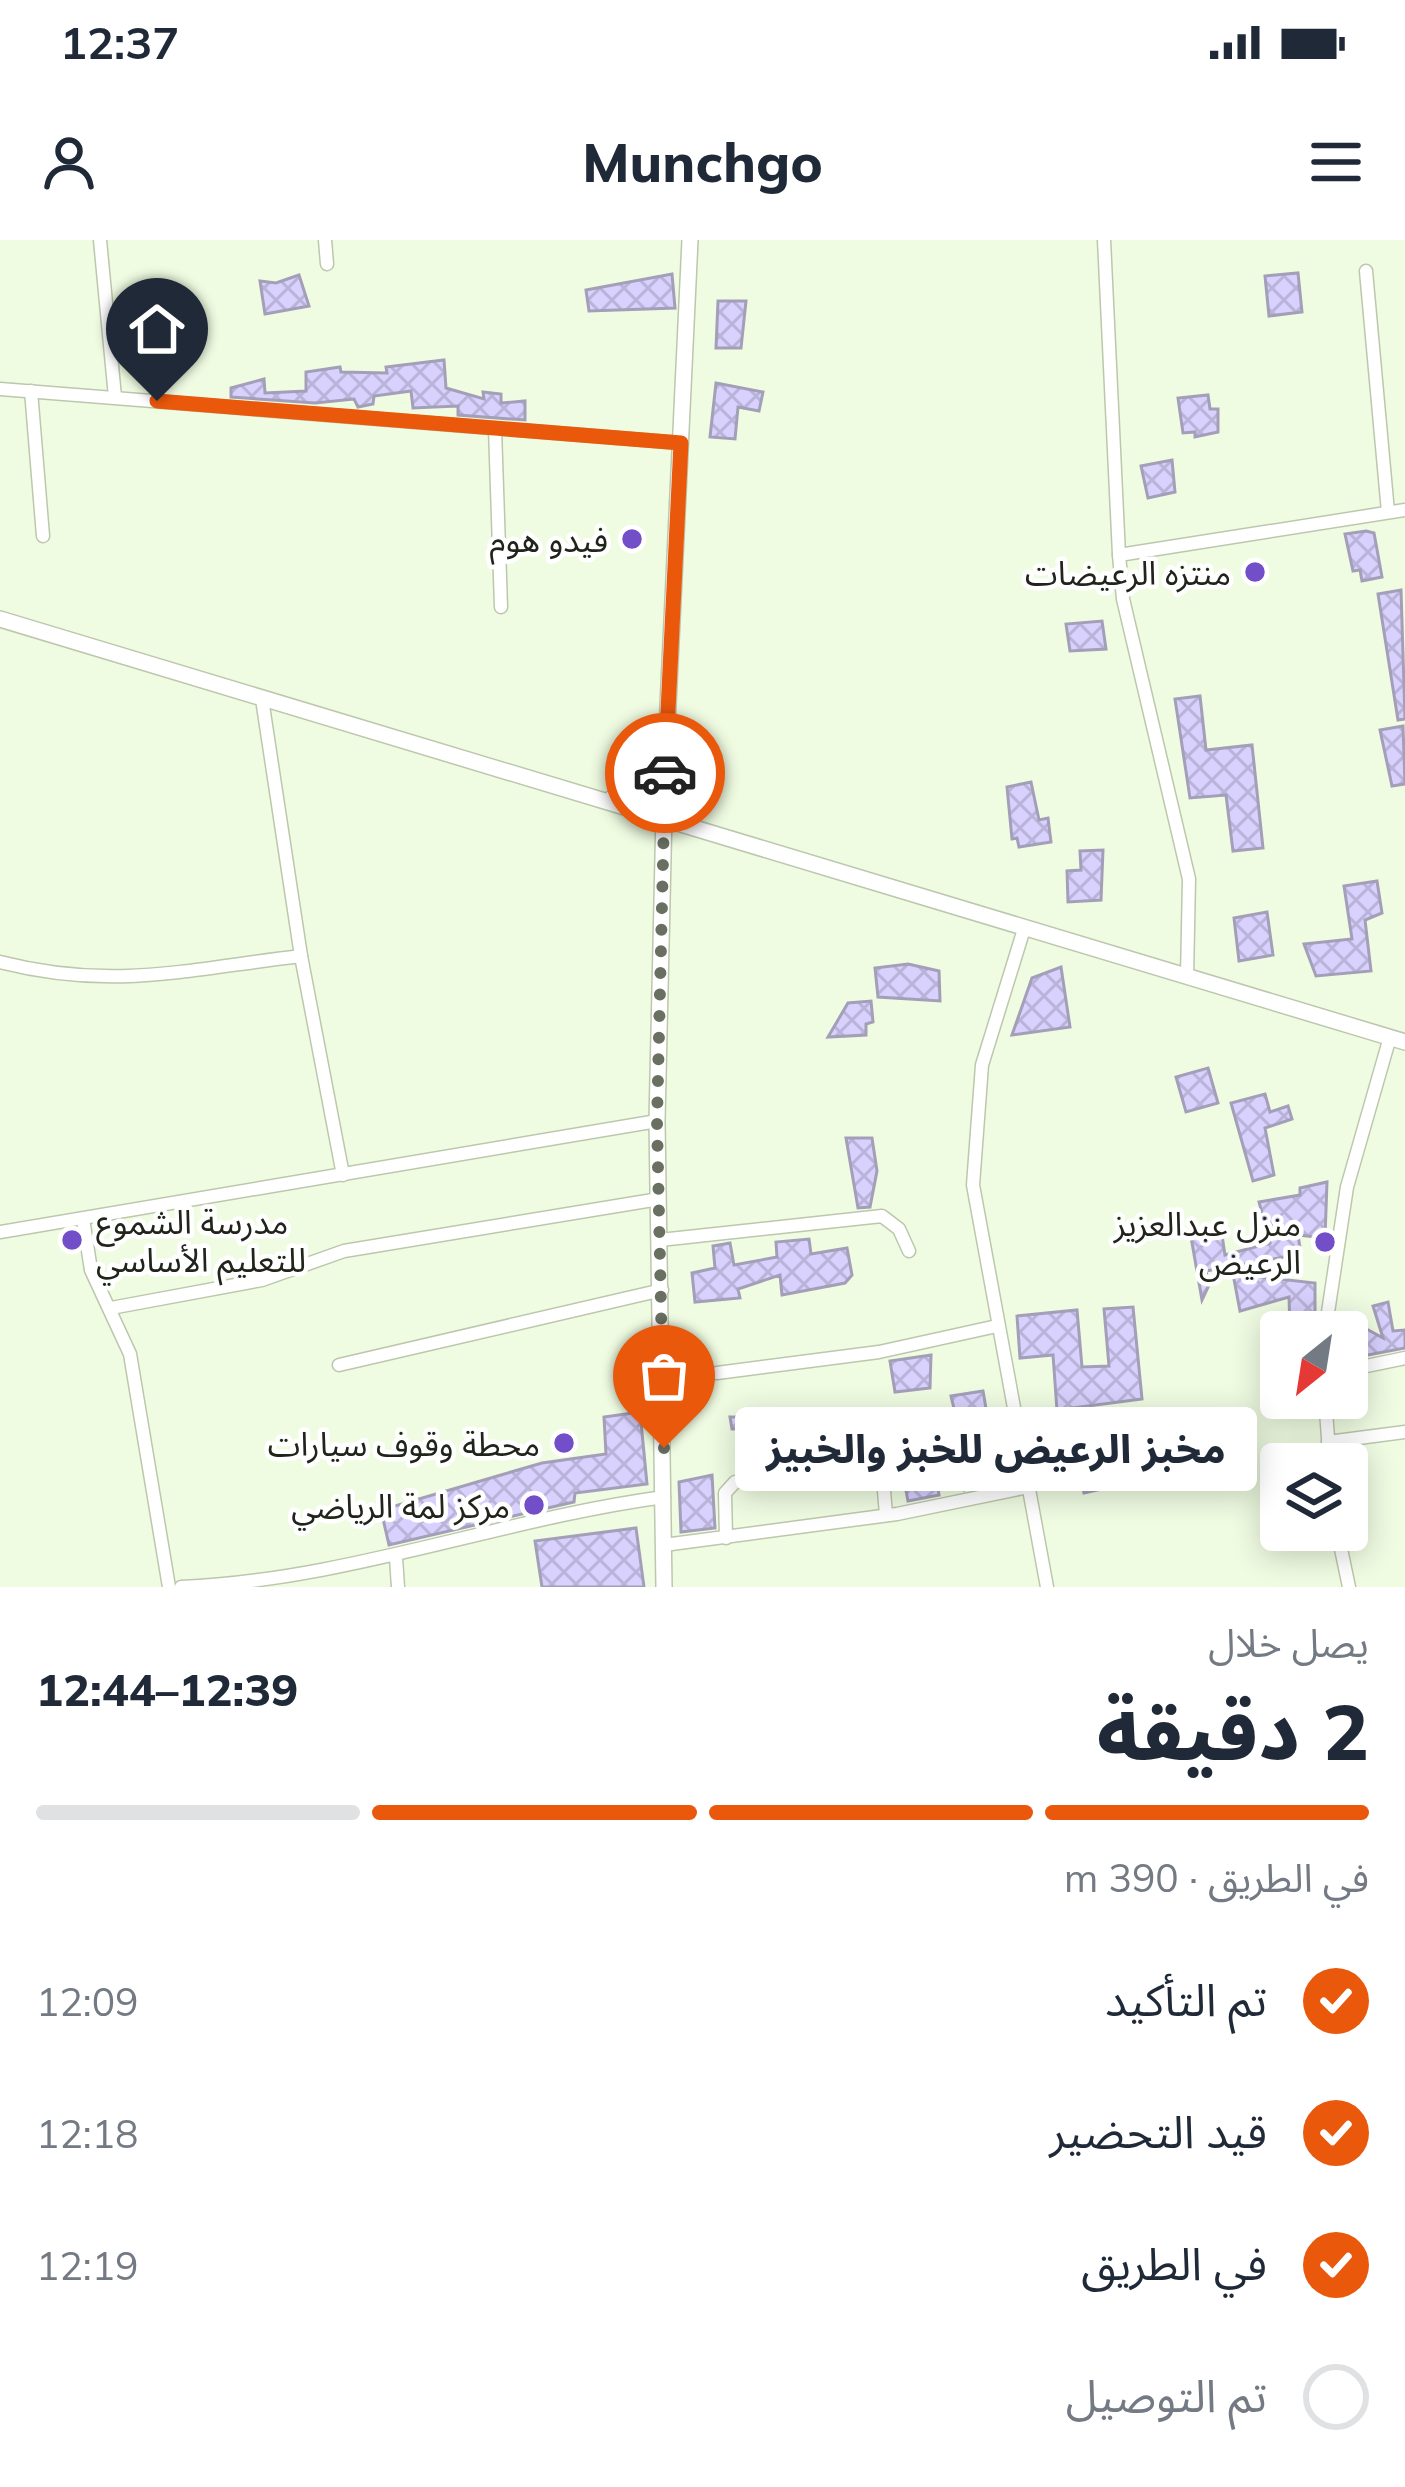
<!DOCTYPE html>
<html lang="ar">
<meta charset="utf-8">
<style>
:root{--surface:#fff;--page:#f2f2f3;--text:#1f2937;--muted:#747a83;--line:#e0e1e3;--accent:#ea580c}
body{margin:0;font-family:Mulish,"Noto Sans Arabic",sans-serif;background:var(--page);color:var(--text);direction:rtl;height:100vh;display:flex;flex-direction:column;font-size:45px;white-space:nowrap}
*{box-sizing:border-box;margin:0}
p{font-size:39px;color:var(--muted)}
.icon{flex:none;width:66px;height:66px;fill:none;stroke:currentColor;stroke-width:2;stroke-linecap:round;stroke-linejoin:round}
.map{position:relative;height:1347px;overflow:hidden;direction:ltr}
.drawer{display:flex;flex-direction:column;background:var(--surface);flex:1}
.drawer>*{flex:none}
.needle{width:78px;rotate:210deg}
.buttons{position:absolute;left:1260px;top:1071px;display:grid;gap:24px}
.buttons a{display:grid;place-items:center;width:108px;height:108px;border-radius:12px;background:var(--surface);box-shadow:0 6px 30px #0003;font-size:60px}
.pin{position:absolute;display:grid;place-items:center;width:102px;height:102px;color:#fff;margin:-123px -51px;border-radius:50% 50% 50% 0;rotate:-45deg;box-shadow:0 0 12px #0007}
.pin .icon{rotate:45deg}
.courier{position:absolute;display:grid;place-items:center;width:120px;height:120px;margin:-60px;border:9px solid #ea580c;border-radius:50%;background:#fff;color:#222;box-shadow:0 3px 15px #0007}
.bubble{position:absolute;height:84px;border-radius:12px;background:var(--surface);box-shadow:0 6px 30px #0003;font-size:39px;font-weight:800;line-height:84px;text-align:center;direction:rtl}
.overview em{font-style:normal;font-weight:800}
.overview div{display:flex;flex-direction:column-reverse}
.overview{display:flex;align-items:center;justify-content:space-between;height:204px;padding:0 36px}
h1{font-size:78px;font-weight:800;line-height:90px}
.bar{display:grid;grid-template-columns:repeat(4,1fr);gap:18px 12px;align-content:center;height:144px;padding:0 36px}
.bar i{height:15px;border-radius:9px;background:var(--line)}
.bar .selected{background:var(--accent)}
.bar p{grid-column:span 4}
ol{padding:0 36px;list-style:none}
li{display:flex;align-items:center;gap:36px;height:132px}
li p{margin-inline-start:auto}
li .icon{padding:12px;border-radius:50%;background:var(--accent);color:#fff;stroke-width:4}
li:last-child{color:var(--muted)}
li i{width:66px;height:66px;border:6px solid var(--line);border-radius:50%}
.status{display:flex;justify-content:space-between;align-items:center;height:84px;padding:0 60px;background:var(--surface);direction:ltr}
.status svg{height:33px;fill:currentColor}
header{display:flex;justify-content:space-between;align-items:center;height:156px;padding:0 36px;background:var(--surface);font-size:54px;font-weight:800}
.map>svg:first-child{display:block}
.building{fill:url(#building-cross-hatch);stroke:#a39fb8;stroke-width:3}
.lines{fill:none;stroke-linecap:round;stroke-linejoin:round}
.minor-casing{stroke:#bcc7ad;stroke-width:15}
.tertiary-casing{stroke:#bcc7ad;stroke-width:18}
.minor{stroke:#fff;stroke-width:12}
.tertiary{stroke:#fff;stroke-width:15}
.done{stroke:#697061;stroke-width:12;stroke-dasharray:0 21.6}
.route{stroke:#ea580c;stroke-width:15}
.poi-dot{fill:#724fc8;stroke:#fff;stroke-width:4.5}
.labels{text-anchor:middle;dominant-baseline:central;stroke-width:9;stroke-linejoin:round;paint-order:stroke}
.poi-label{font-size:33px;fill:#20241b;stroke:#fff;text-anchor:end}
</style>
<div class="status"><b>12:37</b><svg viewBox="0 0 49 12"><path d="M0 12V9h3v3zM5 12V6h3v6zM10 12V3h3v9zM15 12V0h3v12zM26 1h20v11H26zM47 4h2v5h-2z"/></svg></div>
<header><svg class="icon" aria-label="menu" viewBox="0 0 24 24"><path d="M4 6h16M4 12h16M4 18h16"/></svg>Munchgo<svg class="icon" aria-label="person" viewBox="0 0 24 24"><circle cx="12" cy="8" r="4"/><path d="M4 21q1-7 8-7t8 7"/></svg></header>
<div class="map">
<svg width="1405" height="1347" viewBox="0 0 1405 1347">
<defs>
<pattern id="building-cross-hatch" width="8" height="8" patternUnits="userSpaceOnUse" patternTransform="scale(3)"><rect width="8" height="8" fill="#d8d1fe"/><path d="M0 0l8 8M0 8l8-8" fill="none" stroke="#b9b3d9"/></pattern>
</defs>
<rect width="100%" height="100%" fill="#f0fce2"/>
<!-- building -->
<g class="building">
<polygon points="1298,33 1302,72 1269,76 1265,36"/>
<polygon points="672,34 675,68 589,71 586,50"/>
<polygon points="299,35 309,66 265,74 260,41 276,43"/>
<polygon points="718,61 746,61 741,108 716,108"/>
<polygon points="444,120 446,148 484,159 483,152 501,154 501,163 525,161 525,180 458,175 458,166 413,168 411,151 374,156 373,164 358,167 354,159 315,163 231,157 231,148 264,139 265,153 306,151 306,132 340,127 341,132 387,133 386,127"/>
<polygon points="716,143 763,152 759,171 738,167 735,199 710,197"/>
<polygon points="1208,155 1210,169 1218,169 1218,192 1195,197 1195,192 1183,193 1178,158"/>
<polygon points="1172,220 1175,252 1148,258 1141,226"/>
<polygon points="1366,291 1374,293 1382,337 1362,341 1360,330 1353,331 1345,294"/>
<polygon points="1401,350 1405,479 1398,480 1378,354"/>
<polygon points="1102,381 1106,409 1070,411 1066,384"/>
<polygon points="1200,456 1206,510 1252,505 1263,608 1233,611 1226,555 1190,558 1175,459"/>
<polygon points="1403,486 1405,544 1392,546 1380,490"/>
<polygon points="1031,542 1039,580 1048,578 1051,602 1019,607 1017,598 1012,599 1007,547"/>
<polygon points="1103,610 1101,660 1068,662 1067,631 1081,630 1080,611"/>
<polygon points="1377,641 1382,673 1365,680 1371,731 1316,736 1304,704 1352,699 1344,646"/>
<polygon points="1267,672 1273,715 1239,721 1234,678"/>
<polygon points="908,724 939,731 940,761 878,757 875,728"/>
<polygon points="1061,727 1070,787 1012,795 1032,738"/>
<polygon points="871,761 873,782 866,784 866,795 828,797 848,763"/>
<polygon points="1208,828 1218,863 1186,872 1176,837"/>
<polygon points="1265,854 1270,872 1288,866 1292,879 1265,888 1274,935 1253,941 1231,863"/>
<polygon points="846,898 872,898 877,931 870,967 858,968"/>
<polygon points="1327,942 1325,998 1298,995 1301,1014 1206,1031 1209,1045 1202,1060 1191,997 1221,989 1225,1015 1270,1003 1259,962 1300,955 1300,948"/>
<polygon points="809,999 811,1014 847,1008 852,1035 845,1043 782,1055 780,1035 738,1049 740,1058 695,1062 692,1033 715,1028 713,1006 730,1003 734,1025 777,1017 776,1002"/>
<polygon points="1233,1034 1315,1043 1315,1090 1290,1090 1289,1057 1240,1071"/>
<polygon points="1388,1062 1393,1091 1405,1090 1405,1108 1352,1118 1350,1094 1361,1086 1383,1098 1373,1066"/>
<polygon points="1133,1067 1142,1159 1057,1170 1053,1115 1020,1118 1017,1076 1077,1070 1082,1127 1109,1126 1104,1069"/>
<polygon points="931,1115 930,1148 895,1152 890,1121"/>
<polygon points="983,1151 988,1180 958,1185 951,1156"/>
<polygon points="640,1172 647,1244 575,1253 574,1262 565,1264 389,1305 381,1270 542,1223 606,1214 604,1177"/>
<polygon points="730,1177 760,1177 762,1201 773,1200 773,1224 751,1228 748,1189 732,1189"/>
<polygon points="1107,1205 1115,1246 1084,1253 1075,1209"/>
<polygon points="986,1206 994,1243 964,1250 959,1230 968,1228 964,1210"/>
<polygon points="934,1223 939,1255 908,1261 902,1229"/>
<polygon points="712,1235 715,1288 681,1292 679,1242"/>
<polygon points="636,1288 644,1347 542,1347 535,1301"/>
</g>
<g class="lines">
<defs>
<g id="minor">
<polyline points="100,0 115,157"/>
<polyline points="325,0 327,24"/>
<polyline points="1104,0 1119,315"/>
<polyline points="1366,31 1388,272"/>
<polyline points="0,149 681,203"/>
<polyline points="31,151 43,296"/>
<polyline points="495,189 501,367"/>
<polyline points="262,459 301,716 343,935"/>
<polyline points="1024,689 982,825 973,945 1047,1347"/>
<path d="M0 722C113 751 189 729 301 716"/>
<polyline points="1187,737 1189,639 1123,359 1119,315 1405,270"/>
<polyline points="83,979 91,1030 130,1114 169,1347"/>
<polyline points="0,992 657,881"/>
<polyline points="660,1000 882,976 899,989 909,1011"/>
<polyline points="111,1068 262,1040 344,1011 659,959"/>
<polyline points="1325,1092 1347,947 1390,797"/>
<polyline points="339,1125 662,1050"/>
<polyline points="1347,1130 1405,1118"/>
<polyline points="717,1133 879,1112 997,1086"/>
<polyline points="1325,1158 1330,1224"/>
<polyline points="1328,1202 1405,1192"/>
<polyline points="1337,1290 1349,1347"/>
<polyline points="726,1298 725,1253 735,1242 867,1217 874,1216 882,1226 886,1275"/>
<polyline points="664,1305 897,1274 1028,1247"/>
<polyline points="396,1318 398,1347"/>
<path d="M181 1347C347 1340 501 1279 664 1257"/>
</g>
<g id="tertiary">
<polyline points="0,379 1405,802"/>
<polyline points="612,558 650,546 665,529"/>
<polyline points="664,1347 657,881 665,529 690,0"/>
</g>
</defs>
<!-- minor casing -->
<use href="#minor" class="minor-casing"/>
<!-- tertiary casing -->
<use href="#tertiary" class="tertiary-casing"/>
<!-- minor -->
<use href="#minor" class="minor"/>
<!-- tertiary -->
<use href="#tertiary" class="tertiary"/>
</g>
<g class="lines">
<!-- done -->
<polyline class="done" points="664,1208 657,881 665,533"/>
<!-- route -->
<polyline class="route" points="157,161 681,203 665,533"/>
</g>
<!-- markers -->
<g class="poi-dot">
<circle cx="632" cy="299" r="12"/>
<circle cx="1255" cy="332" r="12"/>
<circle cx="72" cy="1000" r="12"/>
<circle cx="1325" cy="1002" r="12"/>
<circle cx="564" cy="1203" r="12"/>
<circle cx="534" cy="1265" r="12"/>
</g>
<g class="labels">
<!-- poi labels -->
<g class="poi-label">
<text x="608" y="299">فيدو هوم</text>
<text x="1231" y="332">منتزه الرعيضات</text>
<text x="96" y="981" text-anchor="start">مدرسة الشموع<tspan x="96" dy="38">للتعليم الأساسي</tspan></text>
<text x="1301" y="983">منزل عبدالعزيز<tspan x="1301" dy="38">الرعيض</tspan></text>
<text x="540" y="1203">محطة وقوف سيارات</text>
<text x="510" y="1265">مركز لمة الرياضي</text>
</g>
</g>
</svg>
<div class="buttons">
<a><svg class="needle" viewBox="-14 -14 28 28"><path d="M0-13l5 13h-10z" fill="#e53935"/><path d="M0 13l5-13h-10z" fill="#747a83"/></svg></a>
<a><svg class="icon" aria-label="layers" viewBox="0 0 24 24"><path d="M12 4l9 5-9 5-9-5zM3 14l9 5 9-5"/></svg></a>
</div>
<div class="pin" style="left:664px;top:1208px;background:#ea580c"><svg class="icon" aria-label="bag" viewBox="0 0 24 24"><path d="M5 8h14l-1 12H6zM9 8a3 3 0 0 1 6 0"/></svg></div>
<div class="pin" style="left:157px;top:161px;background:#1f2937"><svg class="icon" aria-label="home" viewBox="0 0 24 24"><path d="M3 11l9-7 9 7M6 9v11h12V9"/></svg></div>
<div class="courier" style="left:665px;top:533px"><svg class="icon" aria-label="car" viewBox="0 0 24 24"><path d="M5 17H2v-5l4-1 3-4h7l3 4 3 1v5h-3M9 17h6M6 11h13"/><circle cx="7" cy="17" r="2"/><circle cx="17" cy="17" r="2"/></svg></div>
<div class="bubble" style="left:735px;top:1167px;width:522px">مخبز الرعيض للخبز والخبيز</div>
</div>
<section class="drawer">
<div class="overview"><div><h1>2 دقيقة</h1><p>يصل خلال</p></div><em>12:39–12:44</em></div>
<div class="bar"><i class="selected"></i><i class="selected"></i><i class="selected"></i><i></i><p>في الطريق · 390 m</p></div>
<ol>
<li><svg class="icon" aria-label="check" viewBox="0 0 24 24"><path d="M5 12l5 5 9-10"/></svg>تم التأكيد<p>12:09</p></li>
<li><svg class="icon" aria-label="check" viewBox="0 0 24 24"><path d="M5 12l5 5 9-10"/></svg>قيد التحضير<p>12:18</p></li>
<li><svg class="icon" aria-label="check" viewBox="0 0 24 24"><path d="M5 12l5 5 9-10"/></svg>في الطريق<p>12:19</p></li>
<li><i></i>تم التوصيل</li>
</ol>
</section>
